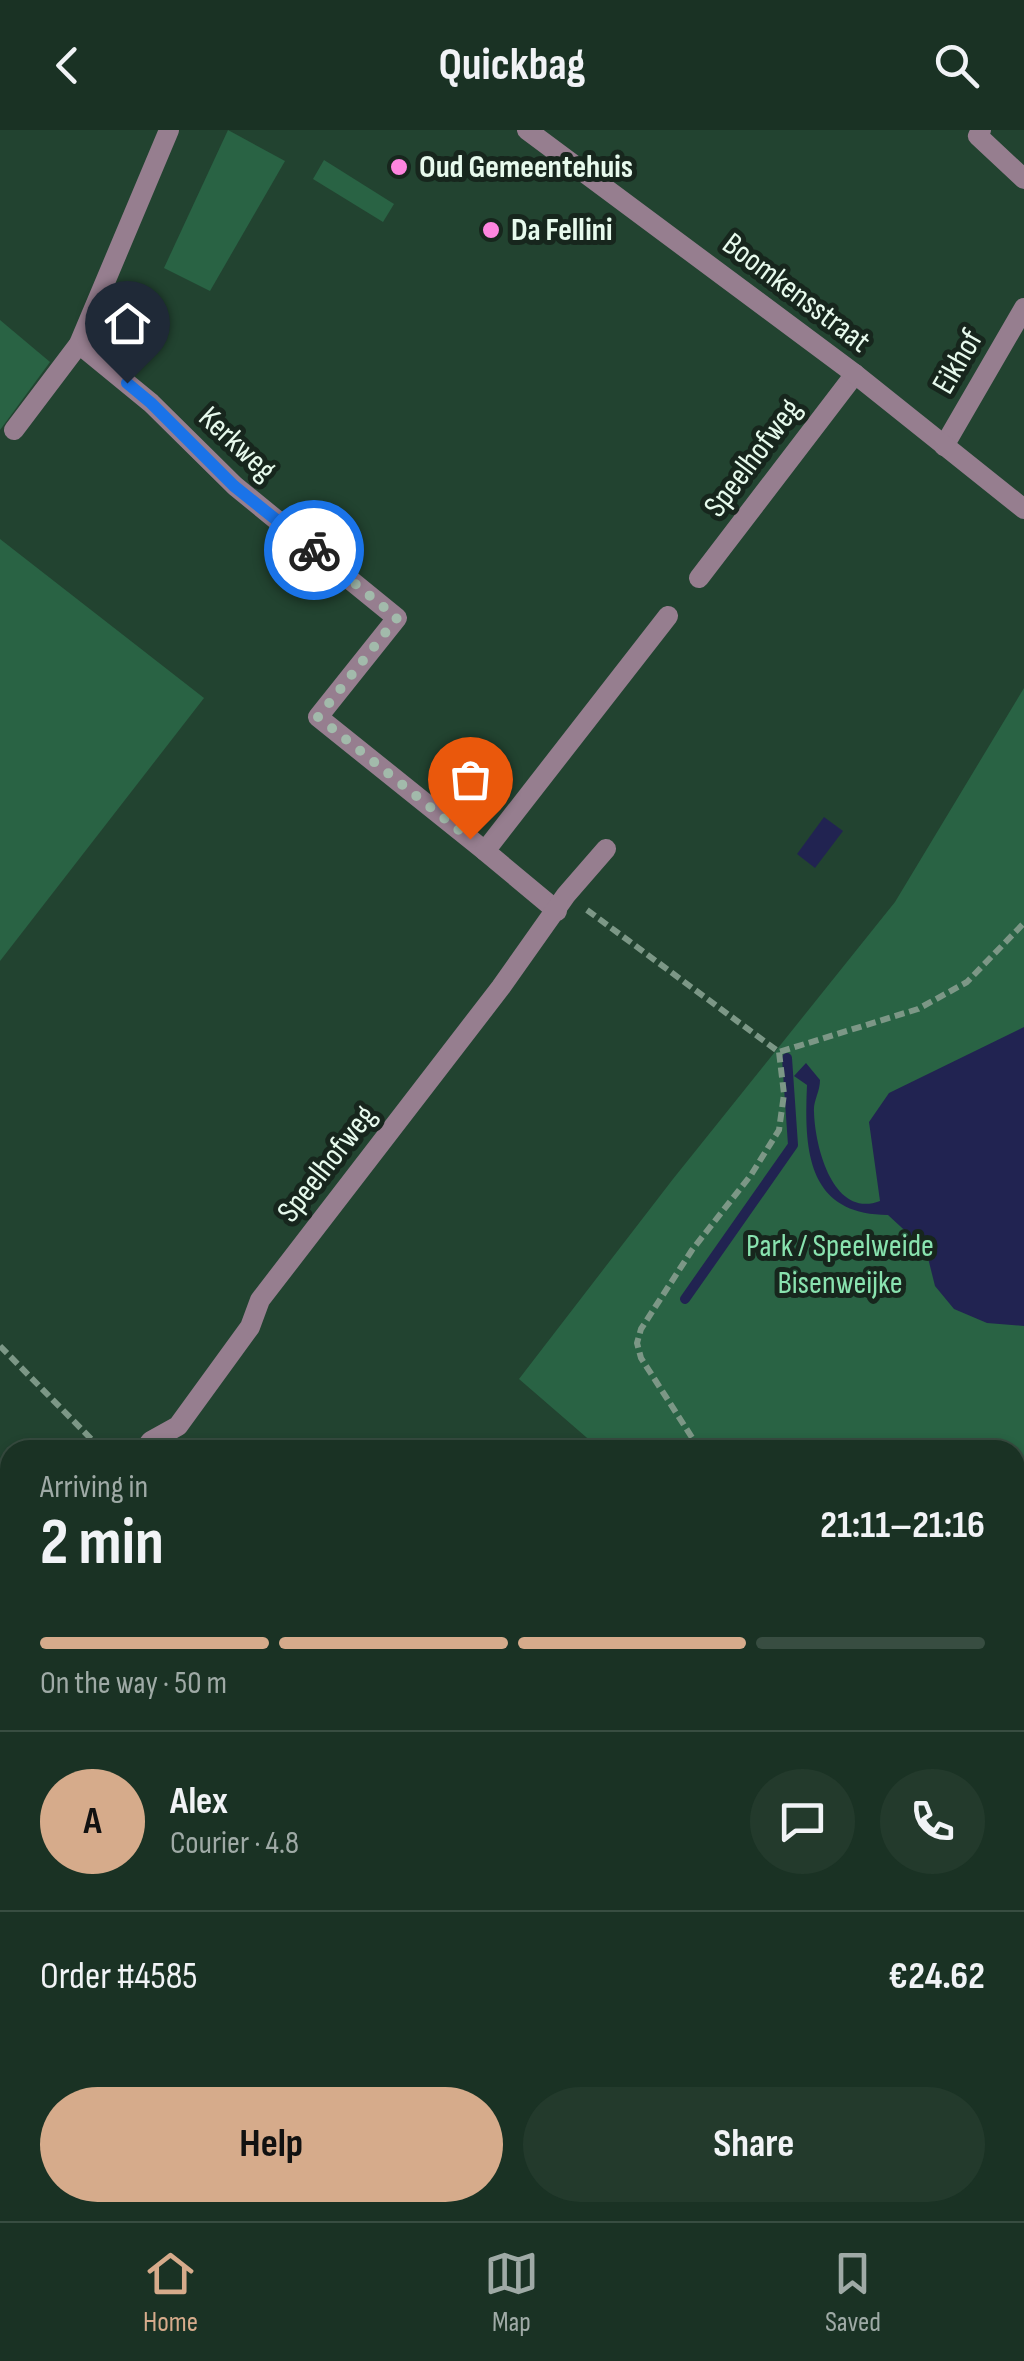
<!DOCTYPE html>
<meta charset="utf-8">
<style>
:root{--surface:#1a3224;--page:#233a2c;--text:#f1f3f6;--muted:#9faaa6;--line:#384d41;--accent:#d6ab8b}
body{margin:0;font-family:"Sofia Sans Condensed",sans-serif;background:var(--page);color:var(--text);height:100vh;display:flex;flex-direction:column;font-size:38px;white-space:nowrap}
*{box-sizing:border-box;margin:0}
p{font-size:32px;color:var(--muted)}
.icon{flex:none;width:55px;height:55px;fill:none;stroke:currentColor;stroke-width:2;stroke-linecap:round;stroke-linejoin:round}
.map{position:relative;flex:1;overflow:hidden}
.sheet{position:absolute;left:0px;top:1310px;width:1025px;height:782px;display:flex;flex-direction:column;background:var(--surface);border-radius:30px 30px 0 0;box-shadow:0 2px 8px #0004,0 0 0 2px var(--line)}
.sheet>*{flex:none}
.pin{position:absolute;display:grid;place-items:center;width:85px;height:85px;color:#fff;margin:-102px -42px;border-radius:50% 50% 50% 0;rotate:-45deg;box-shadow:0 0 10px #0007}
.pin .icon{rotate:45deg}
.courier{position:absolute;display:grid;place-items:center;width:100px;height:100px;margin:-50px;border:8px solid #1a73e8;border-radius:50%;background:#fff;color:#222;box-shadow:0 2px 12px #0007}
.head em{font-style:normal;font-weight:700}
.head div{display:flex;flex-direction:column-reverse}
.head{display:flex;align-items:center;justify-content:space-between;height:170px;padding:0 40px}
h1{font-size:65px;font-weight:700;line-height:75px}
.bar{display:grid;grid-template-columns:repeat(4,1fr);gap:15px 10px;align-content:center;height:120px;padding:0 40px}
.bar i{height:12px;border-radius:8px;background:var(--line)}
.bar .active{background:var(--accent)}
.bar p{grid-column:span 4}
.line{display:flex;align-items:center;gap:25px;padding:0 40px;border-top:2px solid var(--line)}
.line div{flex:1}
.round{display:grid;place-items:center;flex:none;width:105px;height:105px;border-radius:52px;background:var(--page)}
.button{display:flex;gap:20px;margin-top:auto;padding:20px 40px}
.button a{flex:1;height:115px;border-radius:60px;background:var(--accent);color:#111;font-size:40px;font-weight:700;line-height:115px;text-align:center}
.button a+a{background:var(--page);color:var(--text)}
header{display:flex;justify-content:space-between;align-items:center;height:130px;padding:0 40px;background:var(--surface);font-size:45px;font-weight:700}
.menu{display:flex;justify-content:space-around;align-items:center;height:140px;border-top:2px solid var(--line);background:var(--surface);font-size:28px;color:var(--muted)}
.menu a{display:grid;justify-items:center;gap:5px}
.menu .active{color:var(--accent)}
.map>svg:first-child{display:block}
.green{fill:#296344}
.water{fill:#212351}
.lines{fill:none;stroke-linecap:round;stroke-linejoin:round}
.stream{stroke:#212351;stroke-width:10}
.path{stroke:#7c9786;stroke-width:6;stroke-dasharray:10 5;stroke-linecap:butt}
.minor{stroke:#967e8f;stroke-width:20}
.tertiary{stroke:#967e8f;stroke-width:20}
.done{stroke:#a2baab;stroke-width:10;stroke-dasharray:0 18}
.route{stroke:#1a73e8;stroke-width:12}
.poi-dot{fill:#fe85df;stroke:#17261d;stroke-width:4}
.labels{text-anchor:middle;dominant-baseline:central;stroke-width:10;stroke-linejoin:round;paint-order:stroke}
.poi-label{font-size:32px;font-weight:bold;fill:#e7faed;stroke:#17261d;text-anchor:start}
.street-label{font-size:32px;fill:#e7faed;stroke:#17261d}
.park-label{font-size:32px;fill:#89e3af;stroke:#17261d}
</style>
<header><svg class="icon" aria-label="back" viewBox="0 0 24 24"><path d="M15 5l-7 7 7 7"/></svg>Quickbag<svg class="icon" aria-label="search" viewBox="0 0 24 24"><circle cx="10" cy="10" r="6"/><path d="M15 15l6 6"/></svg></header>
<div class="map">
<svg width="1024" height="2091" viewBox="0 0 1024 2091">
<rect width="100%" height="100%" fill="#224330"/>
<!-- green -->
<g class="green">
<polygon points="228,0 285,31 210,161 164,138"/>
<polygon points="324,30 394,74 383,92 313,49"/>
<polygon points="0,190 50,232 0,300"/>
<polygon points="0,409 204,568 0,831"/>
<polygon points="1024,558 1024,1757 1015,1744 1015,1320 601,1320 519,1249 673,1049 895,772"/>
</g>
<!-- water -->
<g class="water">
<polygon points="824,687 843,701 815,738 797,724"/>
<path d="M1024 897V1196L987 1193 954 1179 935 1156 926 1120 888 1085C807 1085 804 1020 807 955L794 946 806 933 820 950C820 962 813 971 814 982 815 1017 833 1089 880 1071L869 992 889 963Z"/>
</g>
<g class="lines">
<!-- stream -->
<polyline class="stream" points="685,1169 793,1015 787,928"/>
<!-- path -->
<g class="path">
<polyline points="587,780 779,922 918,879 967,852 1024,793"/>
<polyline points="0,1216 102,1320"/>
<polyline points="700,1320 641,1228 637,1213 641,1199 692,1120 751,1045 779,1000 784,964 779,922"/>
<polyline points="1015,1523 1024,1528"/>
<polyline points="0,1671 10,1680"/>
<polyline points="456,2082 465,2091"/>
</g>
<!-- minor -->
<g class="minor">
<polyline points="981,0 978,6 1024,49"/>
<polyline points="79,214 151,273 235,356 397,488 318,587 485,721"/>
<polyline points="14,300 79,214 169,0"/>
<polyline points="944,316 1024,178"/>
<polyline points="699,448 855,244"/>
<polyline points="557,781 485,721 668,486"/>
<polyline points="144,1320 151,1311 178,1296 250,1197 260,1170 501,857 566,765 606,719"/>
<polyline points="0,1448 10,1437"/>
</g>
<!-- tertiary -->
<g class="tertiary">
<polyline points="527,0 855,244 1024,379"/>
<polyline points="0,1718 10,1727"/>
<polyline points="405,2082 414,2091"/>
</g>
</g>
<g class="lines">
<!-- done -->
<polyline class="done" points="314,420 397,488 318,587 470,709"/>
<!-- route -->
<polyline class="route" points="127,253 151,273 234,356 314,420"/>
</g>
<!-- markers -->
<g class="poi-dot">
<circle cx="399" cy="37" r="10"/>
<circle cx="491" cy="100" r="10"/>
</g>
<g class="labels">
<!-- poi labels -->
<g class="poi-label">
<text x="419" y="37">Oud Gemeentehuis</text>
<text x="511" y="100">Da Fellini</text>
</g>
<!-- street labels -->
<g class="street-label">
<text transform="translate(796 163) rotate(37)">Boomkensstraat</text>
<text transform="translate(958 232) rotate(-60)">Eikhof</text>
<text transform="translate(237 314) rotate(43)">Kerkweg</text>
<text transform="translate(753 328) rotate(-53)">Speelhofweg</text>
<text transform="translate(327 1034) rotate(-52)">Speelhofweg</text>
</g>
<!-- park labels -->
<g class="park-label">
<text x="840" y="1116">Park / Speelweide<tspan x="840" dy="37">Bisenweijke</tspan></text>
</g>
</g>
</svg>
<div class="pin" style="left:470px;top:709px;background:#ea580c"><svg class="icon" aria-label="bag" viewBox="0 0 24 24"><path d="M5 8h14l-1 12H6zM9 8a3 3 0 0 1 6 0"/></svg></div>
<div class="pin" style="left:127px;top:253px;background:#1f2937"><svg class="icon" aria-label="home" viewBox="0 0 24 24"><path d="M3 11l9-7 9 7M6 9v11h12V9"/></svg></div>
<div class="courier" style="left:314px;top:420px"><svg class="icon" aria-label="bike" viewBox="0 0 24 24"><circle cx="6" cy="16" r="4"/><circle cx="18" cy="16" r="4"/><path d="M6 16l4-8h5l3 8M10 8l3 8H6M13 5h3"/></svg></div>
<section class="sheet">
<div class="head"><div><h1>2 min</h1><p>Arriving in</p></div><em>21:11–21:16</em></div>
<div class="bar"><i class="active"></i><i class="active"></i><i class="active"></i><i></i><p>On the way · 50 m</p></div>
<div class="line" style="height:180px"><b class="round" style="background:var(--accent);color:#111">A</b><div><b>Alex</b><p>Courier · 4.8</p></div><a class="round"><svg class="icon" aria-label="chat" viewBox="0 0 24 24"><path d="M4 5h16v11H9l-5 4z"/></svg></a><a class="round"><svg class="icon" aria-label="phone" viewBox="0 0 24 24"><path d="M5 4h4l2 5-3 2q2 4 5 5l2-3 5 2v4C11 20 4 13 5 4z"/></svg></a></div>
<div class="line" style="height:130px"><div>Order #4585</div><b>€24.62</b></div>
<div class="button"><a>Help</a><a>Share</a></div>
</section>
</div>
<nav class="menu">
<a class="active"><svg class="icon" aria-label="home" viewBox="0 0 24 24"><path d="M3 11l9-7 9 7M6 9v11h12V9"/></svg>Home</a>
<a><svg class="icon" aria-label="map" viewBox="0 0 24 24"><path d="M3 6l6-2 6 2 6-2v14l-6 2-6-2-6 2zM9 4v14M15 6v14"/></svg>Map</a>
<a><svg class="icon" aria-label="saved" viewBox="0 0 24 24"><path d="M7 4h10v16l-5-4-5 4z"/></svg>Saved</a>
</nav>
